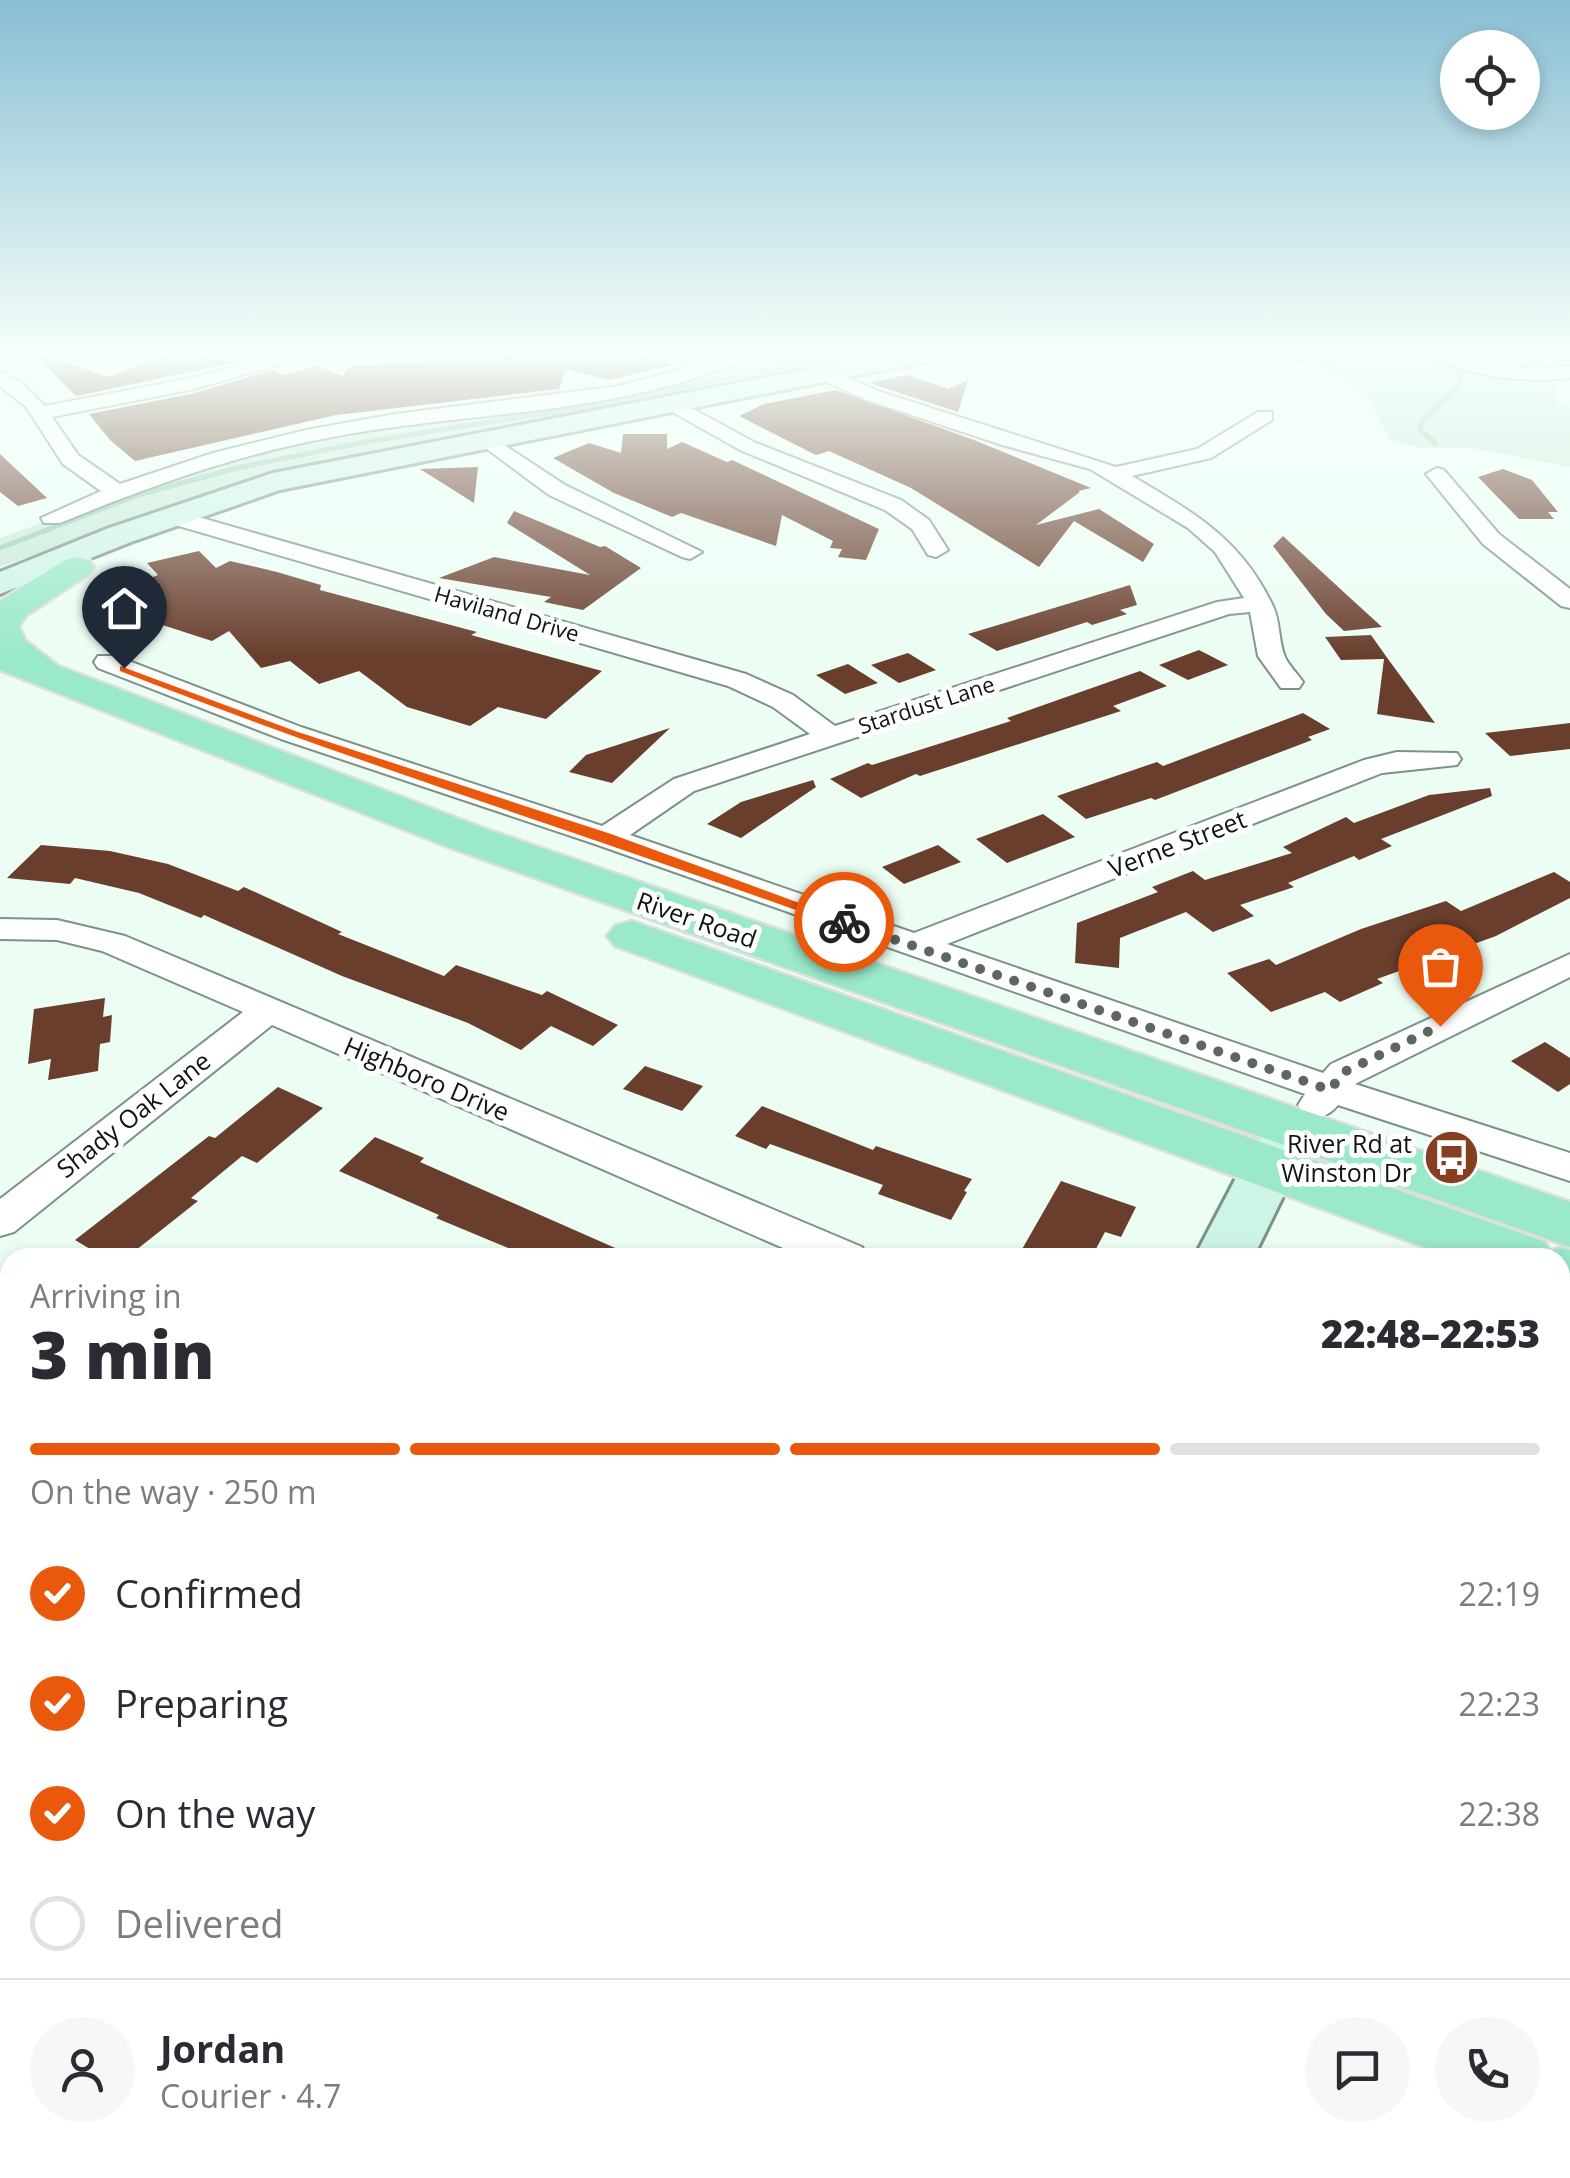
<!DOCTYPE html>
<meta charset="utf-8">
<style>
:root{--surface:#fff;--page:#f7f7f7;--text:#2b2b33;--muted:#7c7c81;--line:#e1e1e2;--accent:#ea580c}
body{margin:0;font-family:"Open Sans",sans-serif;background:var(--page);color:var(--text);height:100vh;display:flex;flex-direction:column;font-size:38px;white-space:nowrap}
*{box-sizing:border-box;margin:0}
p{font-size:32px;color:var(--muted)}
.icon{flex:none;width:55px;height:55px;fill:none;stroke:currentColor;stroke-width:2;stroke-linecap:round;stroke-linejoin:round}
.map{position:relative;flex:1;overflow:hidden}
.details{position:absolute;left:0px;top:1248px;width:1570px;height:932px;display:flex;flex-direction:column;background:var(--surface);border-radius:30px 30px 0 0;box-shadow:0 5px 15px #0003}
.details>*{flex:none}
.tools{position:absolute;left:1440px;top:30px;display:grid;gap:20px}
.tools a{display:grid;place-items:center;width:100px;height:100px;border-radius:50%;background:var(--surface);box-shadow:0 5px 15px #0003;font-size:50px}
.pin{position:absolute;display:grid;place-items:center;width:85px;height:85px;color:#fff;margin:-102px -42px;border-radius:50% 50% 50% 0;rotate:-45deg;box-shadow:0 0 10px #0007}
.pin .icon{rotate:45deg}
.courier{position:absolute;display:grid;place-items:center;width:100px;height:100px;margin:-50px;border:8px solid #ea580c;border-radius:50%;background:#fff;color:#222;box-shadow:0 2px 12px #0007}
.overview em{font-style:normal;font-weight:800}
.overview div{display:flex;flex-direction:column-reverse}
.overview{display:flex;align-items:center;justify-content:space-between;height:170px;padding:0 30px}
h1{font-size:65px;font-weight:800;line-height:75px}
.bar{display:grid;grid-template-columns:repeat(4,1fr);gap:15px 10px;align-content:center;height:120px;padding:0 30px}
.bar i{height:12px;border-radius:8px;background:var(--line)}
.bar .current{background:var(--accent)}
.bar p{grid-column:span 4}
.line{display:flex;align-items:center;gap:25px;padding:0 30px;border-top:2px solid var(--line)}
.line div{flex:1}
.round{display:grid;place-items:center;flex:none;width:105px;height:105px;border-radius:52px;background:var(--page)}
ol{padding:0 30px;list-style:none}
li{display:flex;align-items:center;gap:30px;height:110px}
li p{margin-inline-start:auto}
li .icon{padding:10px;border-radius:50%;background:var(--accent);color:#fff;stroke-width:4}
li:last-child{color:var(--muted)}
li i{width:55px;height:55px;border:5px solid var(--line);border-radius:50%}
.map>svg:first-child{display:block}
.green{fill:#c9ead9}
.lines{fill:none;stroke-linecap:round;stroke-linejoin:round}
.stream{stroke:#98cdb3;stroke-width:5}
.building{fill:#693e2d}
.street-casing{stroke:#7d9287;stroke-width:4}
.secondary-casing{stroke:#7d9287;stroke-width:6}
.primary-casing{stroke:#dddede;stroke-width:5}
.street{fill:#fff;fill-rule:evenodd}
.secondary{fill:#cdf4e4;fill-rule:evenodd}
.primary{fill:#9ae9c9;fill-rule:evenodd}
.route{fill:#ea580c}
.done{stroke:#5c6761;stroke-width:10;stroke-dasharray:0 18}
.labels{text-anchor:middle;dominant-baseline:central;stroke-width:10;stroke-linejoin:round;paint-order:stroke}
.far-street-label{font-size:22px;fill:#0e1612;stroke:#fff}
.street-label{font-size:25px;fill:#0e1612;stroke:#fff}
.poi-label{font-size:25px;fill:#0e1612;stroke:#fff;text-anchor:end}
</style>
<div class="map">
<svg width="1570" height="2178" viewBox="0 0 1570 2178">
<rect width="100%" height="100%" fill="#ecfef4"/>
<!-- green -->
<g class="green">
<polygon points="745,351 822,351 850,366 332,462 187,499 0,567 0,538 250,448 526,405 714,367"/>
<path d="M1420 351H1570V360L1549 365 1557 404 1570 407V467L1467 447 1423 448 1388 439C1363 374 1349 379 1288 355Z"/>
</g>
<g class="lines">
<!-- stream -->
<g class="stream">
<polyline points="1324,359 1418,356 1465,370"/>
<polyline points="1484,362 1556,351"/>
<polyline points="1436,444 1420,430 1421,423 1459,385 1462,372"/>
<polyline points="0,548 138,495 237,468 370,441 591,406 850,352"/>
</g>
</g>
<!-- building -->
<g class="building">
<polygon points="30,351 108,377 178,351 238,362 76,396"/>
<polygon points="469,351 624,351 672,365 609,380 566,369 559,389 336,415 135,461 110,440 89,414 195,393 273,370 284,375 316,366 343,376 349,366 468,360"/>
<polygon points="907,375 948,389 968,380 958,412 869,383"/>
<polygon points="836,390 974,440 1091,488 1078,491 1080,492 1036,525 1099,509 1154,544 1143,562 1074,521 1039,567 911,488 829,451 816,455 739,416 764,404"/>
<polygon points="623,434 667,434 667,449 682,442 727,462 732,460 879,529 866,560 838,557 842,549 830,548 833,541 782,515 776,546 681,513 672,517 614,493 553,458 589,443 621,453"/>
<polygon points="0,454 47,498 18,506 0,492"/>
<polygon points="478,467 474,503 420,469"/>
<polygon points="1503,469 1532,480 1558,512 1548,512 1554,519 1519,519 1478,477"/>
<polygon points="514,511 600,547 605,546 641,568 583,610 544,602 551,597 439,578 494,557 590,575 507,523"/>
<polygon points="1283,536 1348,596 1382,627 1344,631 1326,614 1273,546"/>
<polygon points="199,551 216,568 230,561 277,572 321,585 320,590 477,632 471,635 602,671 546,719 498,707 470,726 407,707 359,671 319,684 290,661 261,668 229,631 212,641 150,621 98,598 158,575 147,563"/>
<polygon points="1130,585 1137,605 1120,610 1127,614 1092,625 1087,622 997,651 968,634"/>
<polygon points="1371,635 1388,659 1435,723 1377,714 1384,659 1341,660 1325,637"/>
<polygon points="1199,650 1228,665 1188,680 1159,665"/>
<polygon points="908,653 936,670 899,683 871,665"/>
<polygon points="848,664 878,683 845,694 816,675"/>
<polygon points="1140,671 1167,686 1113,706 1121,711 920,776 916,774 861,798 830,779 868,763 872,765 1011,721 1007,718"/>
<polygon points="1303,713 1330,729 1308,737 1312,740 1155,800 1151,798 1086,819 1057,796 1157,762 1163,766"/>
<polygon points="1570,723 1570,749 1510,756 1485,733"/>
<polygon points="670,728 612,783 569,772 586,755"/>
<polygon points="813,780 816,787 741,838 707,824 741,802"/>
<polygon points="1490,788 1492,796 1381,839 1392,846 1359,860 1354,856 1288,883 1294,887 1240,905 1254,916 1213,932 1186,912 1120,938 1119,968 1075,963 1077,923 1158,892 1152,887 1193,871 1205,880 1292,853 1283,847 1346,817 1354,823 1429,795"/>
<polygon points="1043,814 1075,837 1007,863 976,839"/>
<polygon points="41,845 110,851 168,864 238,891 244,887 342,932 338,934 444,976 456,965 542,995 547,991 618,1025 593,1046 551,1026 521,1050 468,1023 342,976 204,915 201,918 139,893 75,878 70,884 7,878"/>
<polygon points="938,845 961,862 904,884 882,867"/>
<polygon points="1554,872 1570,882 1570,898 1496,936 1377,979 1383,983 1340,1002 1325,992 1271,1012 1227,973 1269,959 1276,965 1361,929 1446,901 1461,911"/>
<polygon points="105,998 103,1017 112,1015 110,1042 100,1044 98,1071 48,1080 51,1059 28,1064 34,1009"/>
<polygon points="1545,1042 1570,1058 1570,1084 1558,1092 1511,1061"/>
<polygon points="645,1066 703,1086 682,1111 623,1089"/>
<polygon points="278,1087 323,1108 257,1163 242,1156 191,1198 198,1201 126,1258 105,1258 75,1240 209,1136 215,1138"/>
<polygon points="762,1106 873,1150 876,1146 972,1179 964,1191 967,1192 951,1220 878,1194 883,1185 770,1144 766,1149 735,1136"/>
<polygon points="375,1137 424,1158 420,1162 638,1258 532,1258 436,1218 439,1215 339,1171"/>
<polygon points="1061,1181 1136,1207 1121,1237 1105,1232 1091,1258 1017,1258"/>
</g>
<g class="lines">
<defs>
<g id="street">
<path d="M294 351H451L442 356H330L322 352 194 389 52 417 78 455 120 484 213 453 306 430 395 414 618 386 698 365 731 351H754C739 365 712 372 692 379 567 418 434 414 307 442 222 460 140 490 60 523H44L41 518 101 491 63 464 26 407 0 386V372L21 382 45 406 192 378Z"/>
<path d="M1434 351H1457L1521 368 1570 366V378C1528 382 1467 380 1434 351Z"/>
<path d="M820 366 881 392 1116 467 1197 449 1258 412H1272V420L1211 458 1132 476C1193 512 1240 538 1272 604 1281 621 1278 641 1285 657 1289 666 1298 674 1303 682L1299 688H1281L1258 656 1250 612 1229 614 694 791 630 835 914 933 1364 760 1397 752 1457 753 1461 759 1457 765 1382 773 947 944 1323 1073 1331 1064 1570 954V977L1355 1084 1570 1153V1181L1338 1105C1327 1118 1319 1118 1304 1114L1298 1105 1305 1094 595 844 281 739 98 668 94 662 98 656H116L301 727 602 826 674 779 810 734 773 707 728 686 165 522 162 517 165 512H181L746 674 793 695 835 726 1217 602 1244 598 1215 552 1188 528 1090 469 1002 445 867 400 813 376 811 372Z"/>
<polygon points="669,396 754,442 901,500 929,520 948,550 936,557 928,555 912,529 885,510 740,450 662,406 662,398"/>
<polygon points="486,433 565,485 702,552 690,559 682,557 549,495 479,443 476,439"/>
<polygon points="1437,468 1444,470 1499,534 1570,589 1570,608 1561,606 1483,544 1426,474"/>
<polygon points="0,919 57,920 125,936 862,1247 868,1258 806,1258 272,1025 14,1232 0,1236 0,1199 243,1012 102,951 57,940 0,939"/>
<polygon points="10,1440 10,1480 0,1482 0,1442"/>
<polygon points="1411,2170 1487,2170 1490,2178 1414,2178"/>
</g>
<g id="secondary">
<polygon points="902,351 952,351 939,359 280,490 131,542 0,594 0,572 109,528 273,473"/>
<path d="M1262 351H1367C1355 363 1272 363 1262 351Z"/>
<polygon points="1296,1110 1315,1116 1323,1129 1293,1176 1253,1258 1194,1258 1248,1155 1277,1116"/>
<polygon points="875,2170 967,2170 966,2178 874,2178"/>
</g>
<g id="primary">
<polygon points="77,557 89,560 94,567 89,574 26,616 19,626 25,640 58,666 483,828 1570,1202 1570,1247 451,848 0,670 0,601 65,560"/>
<polygon points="632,921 1545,1242 1550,1251 1560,1248 1570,1250 1570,1298 1560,1294 1560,1258 1454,1258 615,946 607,936 615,926"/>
</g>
</defs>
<!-- street casing -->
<use href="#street" class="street-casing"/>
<!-- secondary casing -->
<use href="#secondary" class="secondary-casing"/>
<!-- primary casing -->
<use href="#primary" class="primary-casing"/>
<!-- street -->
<use href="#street" class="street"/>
<!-- secondary -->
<use href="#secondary" class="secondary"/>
<!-- primary -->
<use href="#primary" class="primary"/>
</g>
<!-- sky -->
<linearGradient id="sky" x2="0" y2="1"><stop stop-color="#88bed3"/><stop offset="0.54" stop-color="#f6fffa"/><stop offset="1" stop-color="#f6fffa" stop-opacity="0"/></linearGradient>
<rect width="1570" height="656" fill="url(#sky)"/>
<!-- route -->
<path class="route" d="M120 666 295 731 611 834 851 922 838 925C600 839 357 764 120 671Z"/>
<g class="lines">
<!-- done -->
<polyline class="done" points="844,922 1330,1090 1344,1072 1440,1026"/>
</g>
<!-- icons -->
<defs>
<symbol id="bus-disc" viewBox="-11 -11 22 22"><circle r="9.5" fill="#873f21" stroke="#fff"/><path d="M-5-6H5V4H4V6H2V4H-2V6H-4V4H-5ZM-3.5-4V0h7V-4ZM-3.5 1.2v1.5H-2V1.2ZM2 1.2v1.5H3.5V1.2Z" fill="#fff"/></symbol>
</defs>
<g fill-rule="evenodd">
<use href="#bus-disc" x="1420" y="1126" width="63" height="63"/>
</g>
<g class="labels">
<!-- far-street labels -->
<g class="far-street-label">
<text transform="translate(507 613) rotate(16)">Haviland Drive</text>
<text transform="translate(926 704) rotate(-18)">Stardust Lane</text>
</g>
<!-- street labels -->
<g class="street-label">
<text transform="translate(1177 843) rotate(-21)">Verne Street</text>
<text transform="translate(697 919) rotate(19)">River Road</text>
<text transform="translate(427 1078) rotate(23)">Highboro Drive</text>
<text transform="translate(133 1114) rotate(-38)">Shady Oak Lane</text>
</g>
<!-- poi labels -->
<g class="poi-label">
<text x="1412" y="1143">River Rd at<tspan x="1412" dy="29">Winston Dr</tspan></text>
</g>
</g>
</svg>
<div class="tools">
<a><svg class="icon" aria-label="locate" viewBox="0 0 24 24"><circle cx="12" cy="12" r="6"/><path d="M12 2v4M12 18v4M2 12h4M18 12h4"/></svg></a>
</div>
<div class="pin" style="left:1440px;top:1026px;background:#ea580c"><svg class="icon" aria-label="bag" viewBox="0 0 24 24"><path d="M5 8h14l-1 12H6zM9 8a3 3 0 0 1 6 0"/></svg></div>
<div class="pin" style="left:124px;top:668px;background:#1f2937"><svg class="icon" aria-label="home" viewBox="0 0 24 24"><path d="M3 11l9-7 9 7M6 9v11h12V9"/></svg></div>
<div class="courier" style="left:844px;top:922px"><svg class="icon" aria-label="bike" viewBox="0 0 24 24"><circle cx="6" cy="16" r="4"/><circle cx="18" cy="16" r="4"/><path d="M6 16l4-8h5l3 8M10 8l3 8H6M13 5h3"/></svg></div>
<section class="details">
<div class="overview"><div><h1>3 min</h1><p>Arriving in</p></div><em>22:48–22:53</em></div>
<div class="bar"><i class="current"></i><i class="current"></i><i class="current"></i><i></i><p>On the way · 250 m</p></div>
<ol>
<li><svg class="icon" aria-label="check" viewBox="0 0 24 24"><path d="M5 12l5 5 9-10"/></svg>Confirmed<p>22:19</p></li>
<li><svg class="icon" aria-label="check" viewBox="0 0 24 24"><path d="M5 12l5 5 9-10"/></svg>Preparing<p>22:23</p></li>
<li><svg class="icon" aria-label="check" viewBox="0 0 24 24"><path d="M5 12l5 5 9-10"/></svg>On the way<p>22:38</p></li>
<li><i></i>Delivered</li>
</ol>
<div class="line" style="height:180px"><a class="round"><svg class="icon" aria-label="person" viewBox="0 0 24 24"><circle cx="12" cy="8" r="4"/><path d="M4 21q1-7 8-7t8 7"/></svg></a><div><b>Jordan</b><p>Courier · 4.7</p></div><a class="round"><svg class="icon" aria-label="chat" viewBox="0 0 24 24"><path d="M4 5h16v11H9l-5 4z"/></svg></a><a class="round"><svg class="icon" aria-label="phone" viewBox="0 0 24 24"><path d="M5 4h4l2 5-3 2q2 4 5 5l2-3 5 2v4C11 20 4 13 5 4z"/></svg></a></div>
</section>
</div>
